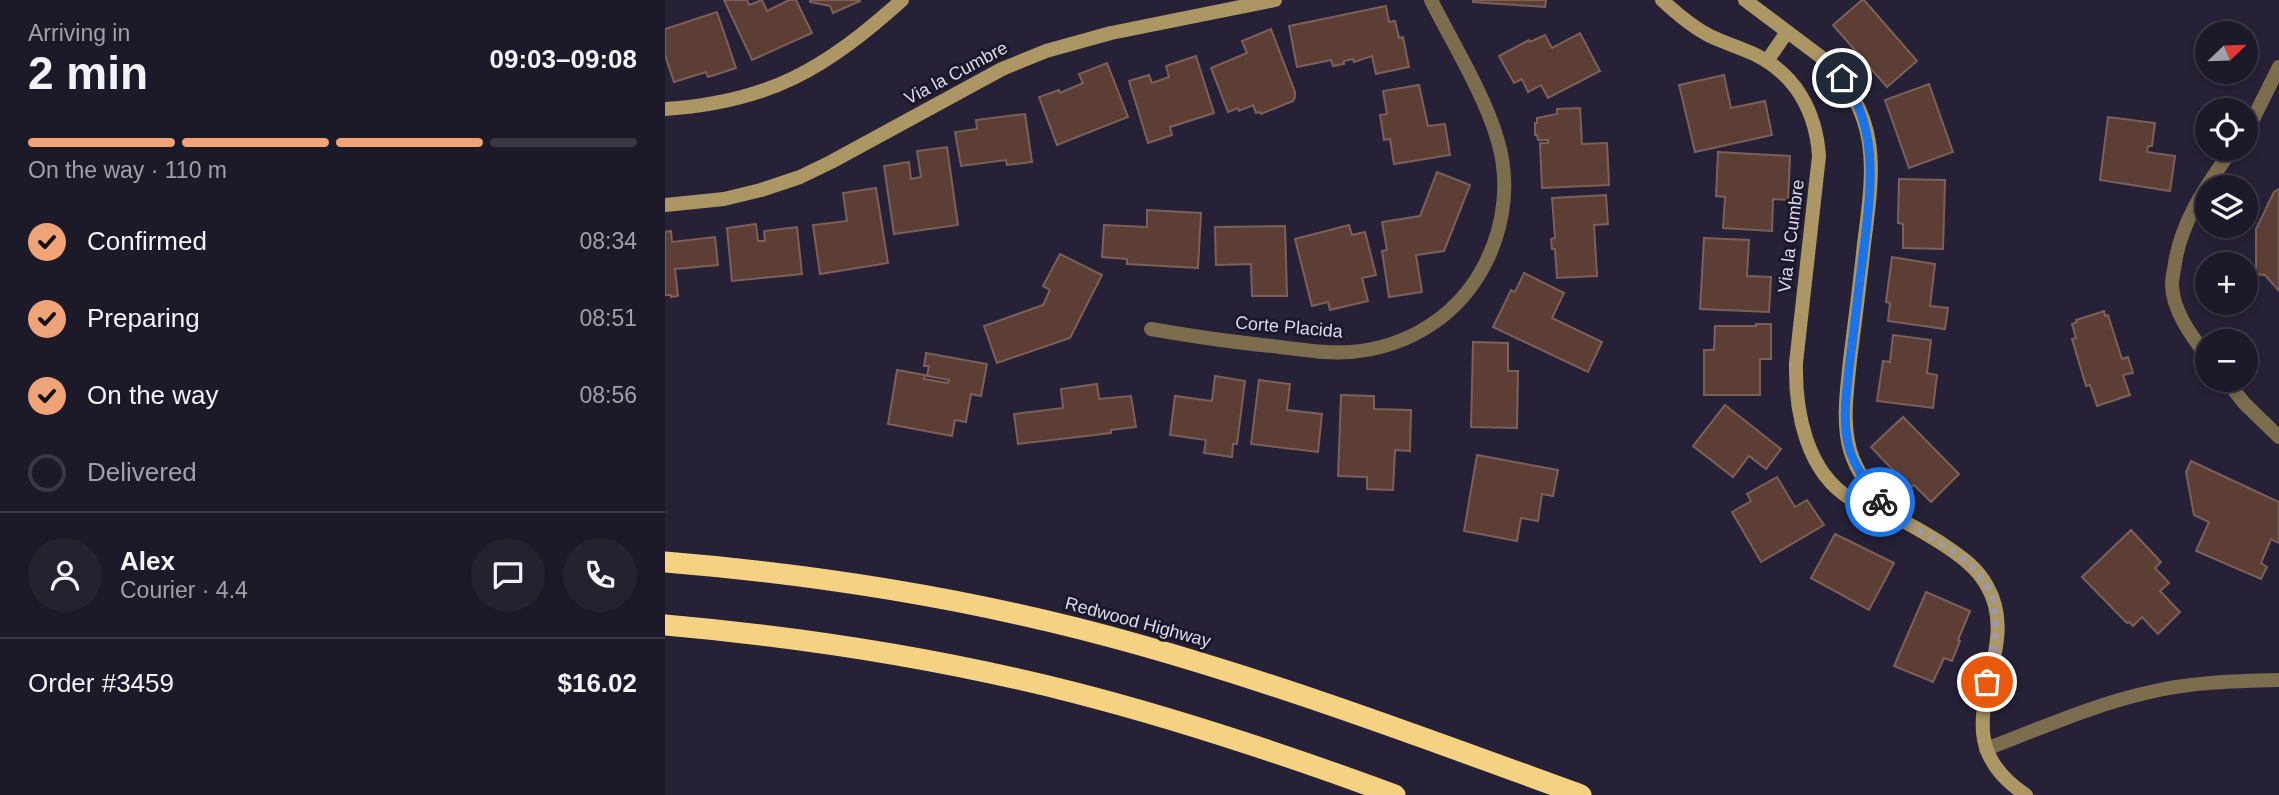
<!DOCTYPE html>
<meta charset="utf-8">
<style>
:root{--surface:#1c1928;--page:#252230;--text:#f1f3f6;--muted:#a0a0a8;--line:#3a3845;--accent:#efa376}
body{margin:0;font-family:Helvetica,sans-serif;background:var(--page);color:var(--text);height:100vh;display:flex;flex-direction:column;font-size:26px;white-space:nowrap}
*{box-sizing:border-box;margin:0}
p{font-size:23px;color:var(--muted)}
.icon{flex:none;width:38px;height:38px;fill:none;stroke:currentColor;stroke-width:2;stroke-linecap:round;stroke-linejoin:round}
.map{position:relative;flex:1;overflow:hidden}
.panel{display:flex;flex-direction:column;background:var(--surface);width:665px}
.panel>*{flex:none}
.needle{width:46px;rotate:67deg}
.controls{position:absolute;left:1530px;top:21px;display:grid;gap:14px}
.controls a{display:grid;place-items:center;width:63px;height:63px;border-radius:50%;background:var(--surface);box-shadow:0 4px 10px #0003,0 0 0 2px var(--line);font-size:35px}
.pin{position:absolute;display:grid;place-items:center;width:60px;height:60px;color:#fff;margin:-30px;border:4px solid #fff;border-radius:50%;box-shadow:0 2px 7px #0007}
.courier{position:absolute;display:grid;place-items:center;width:70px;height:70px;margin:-35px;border:5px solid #1a73e8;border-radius:50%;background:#fff;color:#222;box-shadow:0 2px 9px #0007}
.headline em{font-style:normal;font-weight:700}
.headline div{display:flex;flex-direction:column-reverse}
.headline{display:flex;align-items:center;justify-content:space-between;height:119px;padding:0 28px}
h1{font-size:46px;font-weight:700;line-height:52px}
.bar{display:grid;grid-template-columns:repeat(4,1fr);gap:10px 7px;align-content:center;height:84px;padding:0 28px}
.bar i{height:9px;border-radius:5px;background:var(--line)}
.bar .selected{background:var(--accent)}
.bar p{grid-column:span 4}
.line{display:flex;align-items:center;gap:18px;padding:0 28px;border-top:2px solid var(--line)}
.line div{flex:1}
.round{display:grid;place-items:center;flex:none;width:74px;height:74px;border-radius:37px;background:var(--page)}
ol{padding:0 28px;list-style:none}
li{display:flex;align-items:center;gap:21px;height:77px}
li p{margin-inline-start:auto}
li .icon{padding:7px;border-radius:50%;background:var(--accent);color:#111;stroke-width:4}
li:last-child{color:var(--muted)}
li i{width:38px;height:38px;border:4px solid var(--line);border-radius:50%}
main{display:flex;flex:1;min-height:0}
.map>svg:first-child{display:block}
.building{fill:#5d3e35;stroke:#7c6058;stroke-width:2}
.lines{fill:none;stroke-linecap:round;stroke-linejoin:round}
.street{stroke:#7b6d4e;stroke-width:14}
.secondary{stroke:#ac9664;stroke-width:14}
.highway{stroke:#f5d282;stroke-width:21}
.done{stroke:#9c99aa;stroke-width:7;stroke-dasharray:0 12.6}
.route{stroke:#1a73e8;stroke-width:9}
.labels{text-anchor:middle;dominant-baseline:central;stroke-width:6;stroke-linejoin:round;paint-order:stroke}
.street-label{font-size:18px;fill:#dcdae9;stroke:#1c182c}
</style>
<main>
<section class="panel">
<div class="headline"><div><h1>2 min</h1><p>Arriving in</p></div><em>09:03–09:08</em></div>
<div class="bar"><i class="selected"></i><i class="selected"></i><i class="selected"></i><i></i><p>On the way · 110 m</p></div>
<ol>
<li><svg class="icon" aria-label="check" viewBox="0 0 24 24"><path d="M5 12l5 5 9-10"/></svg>Confirmed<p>08:34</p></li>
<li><svg class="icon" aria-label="check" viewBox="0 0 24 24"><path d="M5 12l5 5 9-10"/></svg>Preparing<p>08:51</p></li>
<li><svg class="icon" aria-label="check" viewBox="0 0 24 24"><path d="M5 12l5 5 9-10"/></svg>On the way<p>08:56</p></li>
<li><i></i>Delivered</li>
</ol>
<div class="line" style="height:126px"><a class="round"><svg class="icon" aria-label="person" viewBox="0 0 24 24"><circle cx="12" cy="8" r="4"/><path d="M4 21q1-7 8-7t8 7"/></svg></a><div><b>Alex</b><p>Courier · 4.4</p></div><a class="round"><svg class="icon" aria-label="chat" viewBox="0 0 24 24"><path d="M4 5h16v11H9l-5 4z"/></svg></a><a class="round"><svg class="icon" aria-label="phone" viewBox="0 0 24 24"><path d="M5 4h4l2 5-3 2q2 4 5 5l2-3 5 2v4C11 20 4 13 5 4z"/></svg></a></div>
<div class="line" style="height:91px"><div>Order #3459</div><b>$16.02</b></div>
</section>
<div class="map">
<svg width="1614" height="795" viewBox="0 0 1614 795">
<rect width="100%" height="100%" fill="#262136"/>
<!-- building -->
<g class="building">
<polygon points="59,0 82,0 84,5 97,0 102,11 124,0 131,0 147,33 87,60"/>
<polygon points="145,0 195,0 195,1 168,13 165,6 145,2"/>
<polygon points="808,0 881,0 880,7 808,2"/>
<polygon points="1197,0 1199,0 1252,61 1222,87 1168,25"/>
<polygon points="721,6 724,22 730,21 734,38 738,37 744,67 711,74 707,56 689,62 688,59 679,61 679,64 668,66 666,60 632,67 624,26"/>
<polygon points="52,12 71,68 43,77 41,72 9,82 0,55 0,29"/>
<polygon points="606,29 630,92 630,97 628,101 596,114 595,112 591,113 588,105 574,111 573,108 563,112 546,68 582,53 577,41"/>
<polygon points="915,33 935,71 883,98 876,85 863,92 857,79 849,83 834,56 864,40 865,42 880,35 887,48"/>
<polygon points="531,56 549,113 505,127 507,135 483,143 464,81 484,75 487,83 504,77 501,66"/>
<polygon points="442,63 463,117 392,145 374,97 394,90 395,93 418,83 414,74"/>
<polygon points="1059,75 1066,108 1100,101 1107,135 1030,152 1014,85"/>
<polygon points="1264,84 1288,152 1244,168 1220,100"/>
<polygon points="754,85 763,126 780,124 785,155 729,164 725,139 719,140 715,115 722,114 718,91"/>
<polygon points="915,108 917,144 942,143 944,185 877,188 875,143 883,143 883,140 873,140 872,135 870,135 870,123 872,123 872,118 892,114 892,109"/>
<polygon points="360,114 367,162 342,165 341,160 296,166 290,132 312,129 311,120"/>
<polygon points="1443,117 1490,123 1487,146 1483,146 1482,152 1510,156 1505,191 1435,180"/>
<polygon points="282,147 293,225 229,234 219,166 244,162 246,179 256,177 252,151"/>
<polygon points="1053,152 1125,156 1123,200 1108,199 1107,231 1058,228 1060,197 1051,196"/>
<polygon points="772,172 805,185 779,251 751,255 757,292 724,297 717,251 722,250 717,222 755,216"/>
<polygon points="1234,179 1280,180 1278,249 1238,248 1238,224 1233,223"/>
<polygon points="211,188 223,263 155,274 148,225 182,221 178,193"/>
<polygon points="1614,189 1614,291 1600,275 1591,274 1591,229 1609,192"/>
<polygon points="941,195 943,224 929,225 932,276 892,278 890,249 887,249 886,239 890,238 887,198"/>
<polygon points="482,210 536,213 533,268 462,264 462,259 437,257 439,225 482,227"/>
<polygon points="91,224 93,241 100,241 99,231 132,227 137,274 67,281 62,228"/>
<polygon points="684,225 687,235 700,232 711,275 697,278 703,301 665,310 663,302 647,306 630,239"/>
<polygon points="620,226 622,296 587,296 586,264 551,265 550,227"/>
<polygon points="6,231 7,242 50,237 53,265 10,269 13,296 6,297 6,295 0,295 0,232"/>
<polygon points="1039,238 1084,240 1082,276 1106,277 1104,312 1035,309"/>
<polygon points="395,254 437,275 405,338 332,363 319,326 378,305 385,290 378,286"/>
<polygon points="1227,257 1270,264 1265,306 1283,308 1280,329 1223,321 1225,303 1221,302"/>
<polygon points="859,273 899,293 887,318 937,342 923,372 828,327 846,290 850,292"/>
<polygon points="1439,311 1440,316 1443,315 1457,359 1463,357 1468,373 1458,375 1465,395 1432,406 1425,385 1421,386 1407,339 1411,338 1407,324 1412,322 1411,320"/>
<polygon points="1091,324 1106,324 1106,359 1095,359 1095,395 1039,395 1039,350 1049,350 1050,326 1091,326"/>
<polygon points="1228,335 1266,340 1262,373 1272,375 1268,408 1212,401 1218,361 1225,362"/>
<polygon points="808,342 843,343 843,371 853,371 852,428 806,427"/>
<polygon points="261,353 322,364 316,396 306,394 301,422 290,420 287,436 223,424 232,370 260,375 259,379 283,383 284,380 262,376 264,366 259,366"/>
<polygon points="550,376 580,381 572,444 568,444 567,457 539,453 541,440 505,435 510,396 547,401"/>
<polygon points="594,380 625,384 622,410 657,414 653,452 586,444"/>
<polygon points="432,384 434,399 466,396 471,427 446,430 446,433 353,444 349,414 398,408 396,389"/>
<polygon points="676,395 709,396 709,409 746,410 745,451 730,450 728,490 702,489 702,477 673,476"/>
<polygon points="1060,405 1116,449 1101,469 1084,456 1068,477 1028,446"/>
<polygon points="1238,417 1294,474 1266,502 1249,485 1245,488 1206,447"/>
<polygon points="812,455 893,470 888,496 877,494 873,521 856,518 852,541 799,531"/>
<polygon points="1526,461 1614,502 1614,543 1606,539 1596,563 1602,567 1596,579 1531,551 1544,522 1529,515 1521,472"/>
<polygon points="1112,477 1130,507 1142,500 1159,525 1096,562 1067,512 1086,501 1082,494"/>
<polygon points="1466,530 1496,562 1490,568 1504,583 1495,591 1515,612 1493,634 1477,617 1468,626 1464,622 1462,623 1417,577"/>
<polygon points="1170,534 1229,563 1204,610 1146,578"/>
<polygon points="1261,592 1305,611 1293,640 1295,641 1287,661 1279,658 1268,682 1229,666"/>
</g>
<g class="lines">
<!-- street -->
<g class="street">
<polyline points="1580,130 1589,117 1614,67"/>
<path d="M486 329C526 336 566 342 607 346 633 349 660 354 686 352 744 347 795 315 821 262 840 224 845 179 832 138 819 94 787 42 766 0"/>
<path d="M1542 356C1527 337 1507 310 1507 284 1507 278 1509 270 1510 263 1517 219 1542 185 1567 149"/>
<polyline points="1561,380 1579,403 1614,437"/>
<path d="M1321 749C1374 729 1430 704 1485 692 1527 682 1571 681 1614 680"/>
</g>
<!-- secondary -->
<g class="secondary">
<path d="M997 0C1012 14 1027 27 1045 36 1060 43 1076 48 1091 55 1131 75 1151 112 1154 156L1131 363C1130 411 1141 472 1186 499 1198 507 1212 509 1225 515 1242 522 1260 533 1276 543 1294 555 1312 567 1322 586 1363 656 1266 733 1361 795"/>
<path d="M1080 0 1156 57C1217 115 1209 167 1199 244 1195 283 1190 321 1185 360 1182 390 1177 421 1185 450 1192 474 1209 495 1224 514"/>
<polyline points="1102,61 1122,32"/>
<path d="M0 109C105 102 160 69 237 0"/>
<polyline points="0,205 59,199 96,190 135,177 166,162 337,69 381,51 446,33 610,0"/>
</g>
<!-- highway -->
<g class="highway">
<path d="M0 562C160 575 320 601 475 645 624 687 770 742 916 795"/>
<path d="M0 625C137 637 273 658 407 692 517 720 624 756 730 795"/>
</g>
</g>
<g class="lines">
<!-- done -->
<path class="done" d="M1215 502C1227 518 1245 525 1262 535 1334 576 1340 604 1322 682"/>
<!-- route -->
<path class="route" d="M1177 78C1215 129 1206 188 1199 248 1194 285 1190 323 1185 360 1182 390 1176 422 1185 451 1191 469 1203 486 1215 502"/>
</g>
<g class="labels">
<!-- street labels -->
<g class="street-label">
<text transform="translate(291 73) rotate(-28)">Via la Cumbre</text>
<text transform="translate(1126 236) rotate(-83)">Via la Cumbre</text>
<text transform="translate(624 327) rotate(5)">Corte Placida</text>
<text transform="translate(473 622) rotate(15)">Redwood Highway</text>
</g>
</g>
</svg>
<div class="controls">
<a><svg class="needle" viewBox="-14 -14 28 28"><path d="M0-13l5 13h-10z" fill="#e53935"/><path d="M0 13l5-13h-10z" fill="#a0a0a8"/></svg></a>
<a><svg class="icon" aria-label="locate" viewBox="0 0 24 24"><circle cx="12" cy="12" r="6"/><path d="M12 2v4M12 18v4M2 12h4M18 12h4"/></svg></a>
<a><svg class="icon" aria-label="layers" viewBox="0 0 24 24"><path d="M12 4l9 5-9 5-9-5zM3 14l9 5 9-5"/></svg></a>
<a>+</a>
<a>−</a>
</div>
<div class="pin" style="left:1322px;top:682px;background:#ea580c"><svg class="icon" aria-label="bag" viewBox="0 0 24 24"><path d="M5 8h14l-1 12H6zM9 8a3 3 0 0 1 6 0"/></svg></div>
<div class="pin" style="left:1177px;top:78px;background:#1f2937"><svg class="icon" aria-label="home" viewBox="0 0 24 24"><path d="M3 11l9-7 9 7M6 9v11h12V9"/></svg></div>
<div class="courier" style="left:1215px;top:502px"><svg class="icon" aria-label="bike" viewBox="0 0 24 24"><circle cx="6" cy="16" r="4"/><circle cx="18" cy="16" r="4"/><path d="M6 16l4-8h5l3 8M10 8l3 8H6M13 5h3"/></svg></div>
</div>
</main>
